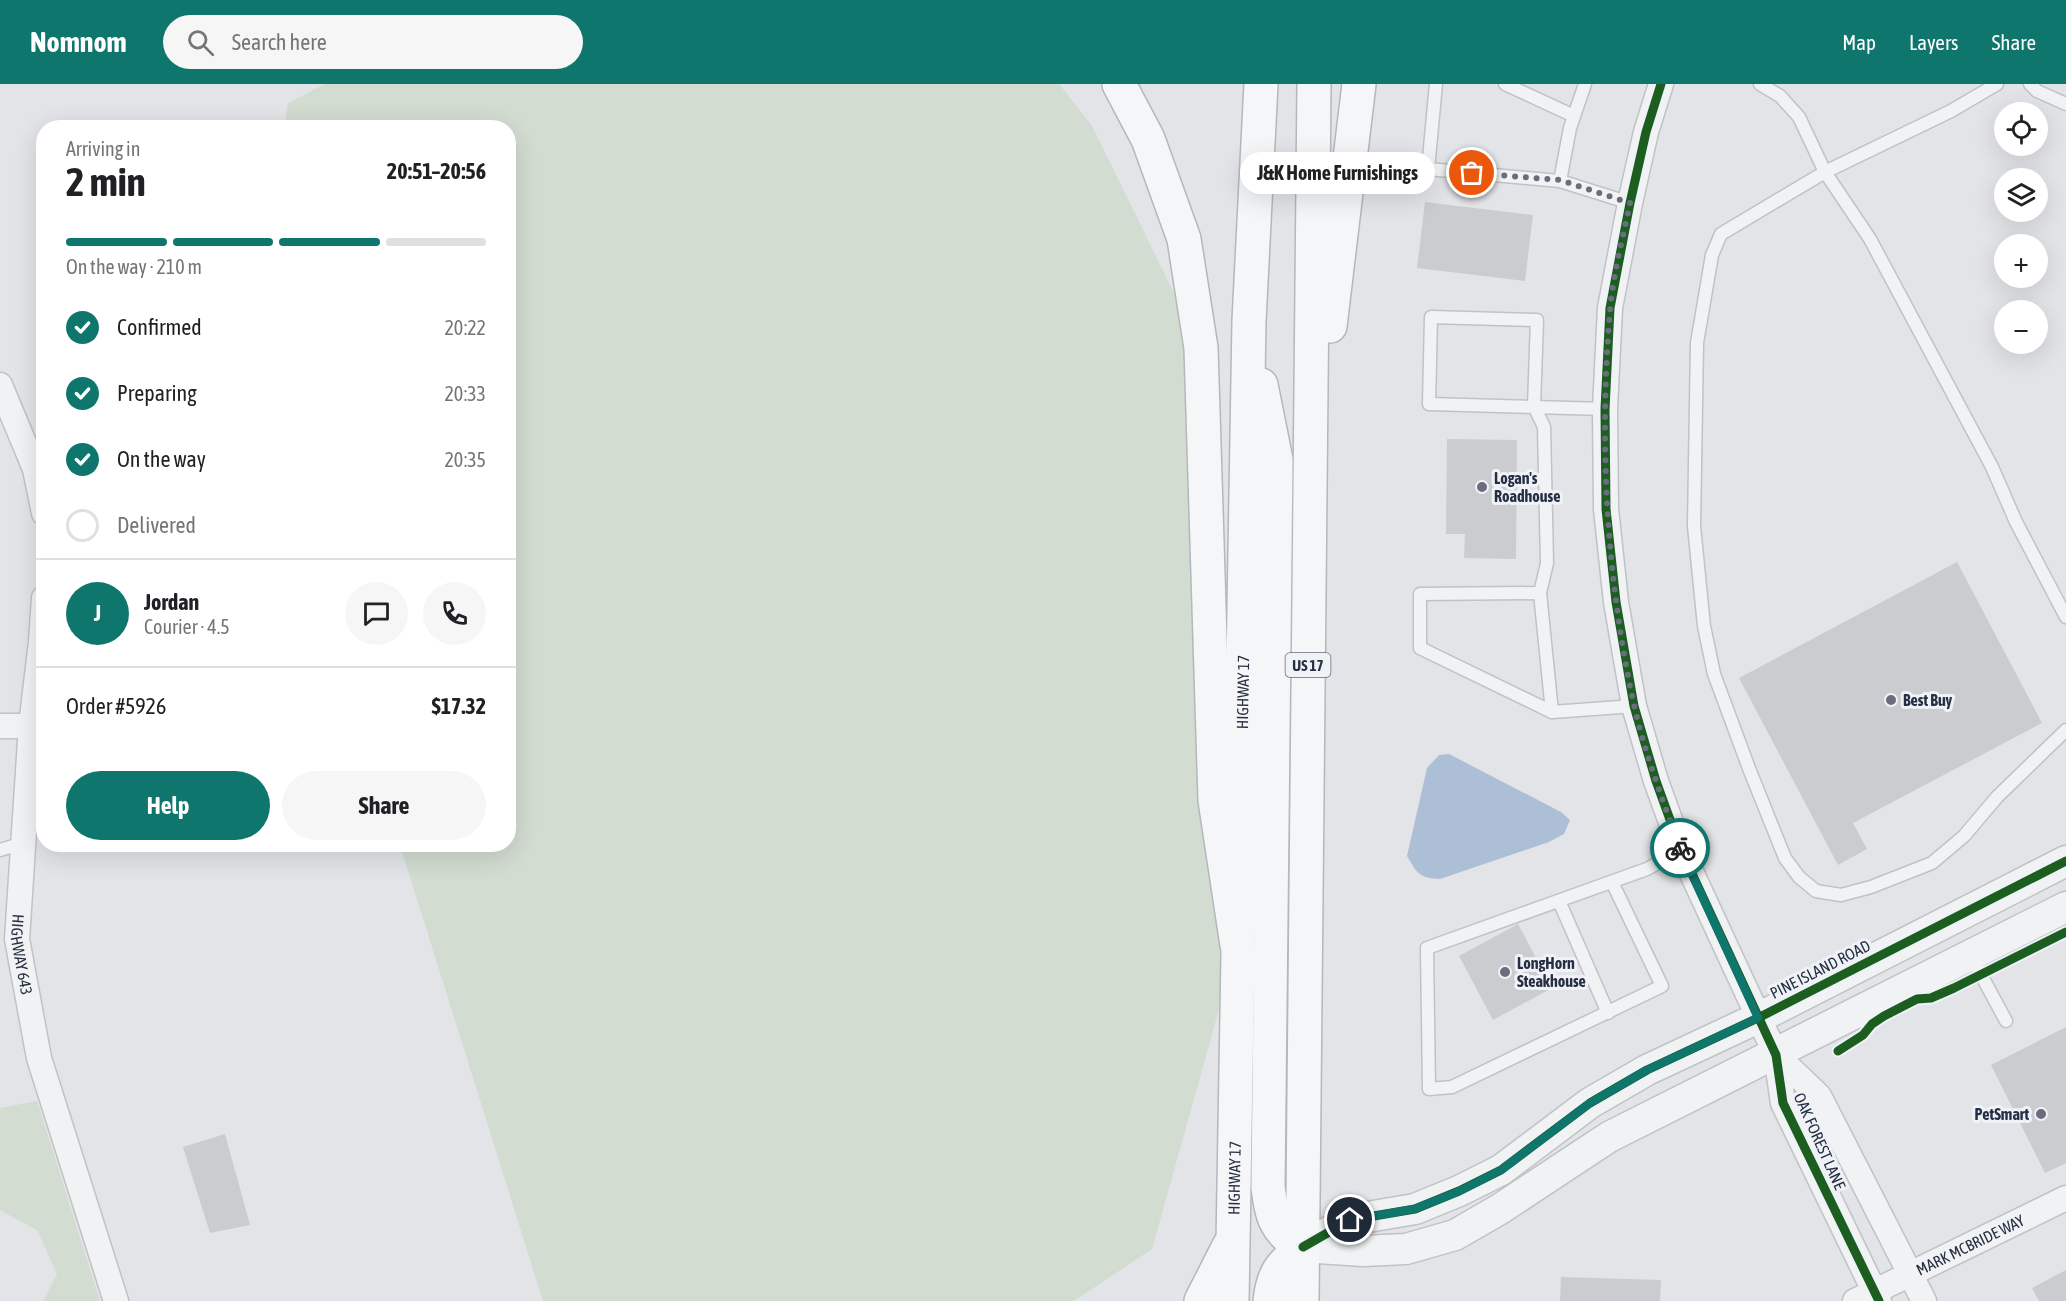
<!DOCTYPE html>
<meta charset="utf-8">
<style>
:root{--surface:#fff;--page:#f6f6f6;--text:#202124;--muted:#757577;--line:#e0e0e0;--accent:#0f766e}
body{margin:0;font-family:"Asap Condensed",sans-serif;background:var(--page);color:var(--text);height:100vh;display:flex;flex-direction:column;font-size:22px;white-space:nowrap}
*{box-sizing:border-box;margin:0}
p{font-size:20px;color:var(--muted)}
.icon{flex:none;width:33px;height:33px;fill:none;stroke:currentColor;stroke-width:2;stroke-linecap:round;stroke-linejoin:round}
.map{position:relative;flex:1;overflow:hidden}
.sheet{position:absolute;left:36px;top:36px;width:480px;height:732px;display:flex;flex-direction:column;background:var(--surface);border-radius:24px;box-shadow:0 6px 24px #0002}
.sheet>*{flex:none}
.tools{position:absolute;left:1994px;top:18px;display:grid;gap:12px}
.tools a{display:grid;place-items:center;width:54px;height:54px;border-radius:50%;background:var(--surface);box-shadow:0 6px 24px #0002;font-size:30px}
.pin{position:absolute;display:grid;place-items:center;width:51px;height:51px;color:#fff;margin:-26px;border:3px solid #fff;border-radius:50%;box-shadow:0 2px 6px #0007}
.courier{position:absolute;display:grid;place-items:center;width:60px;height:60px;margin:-30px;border:4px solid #0f766e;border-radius:50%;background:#fff;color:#222;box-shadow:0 2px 8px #0007}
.bubble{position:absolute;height:42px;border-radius:21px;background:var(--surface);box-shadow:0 6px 24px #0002;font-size:20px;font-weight:700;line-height:42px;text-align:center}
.summary em{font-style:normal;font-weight:700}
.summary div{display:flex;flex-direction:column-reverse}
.summary{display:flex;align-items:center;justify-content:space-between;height:102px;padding:0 30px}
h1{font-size:39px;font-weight:700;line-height:45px}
.bar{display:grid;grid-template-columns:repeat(4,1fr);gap:9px 6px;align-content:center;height:72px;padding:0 30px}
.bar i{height:8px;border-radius:4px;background:var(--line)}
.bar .selected{background:var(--accent)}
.bar p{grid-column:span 4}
.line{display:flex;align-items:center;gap:15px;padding:0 30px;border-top:2px solid var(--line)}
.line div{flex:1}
.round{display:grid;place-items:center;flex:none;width:63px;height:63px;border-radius:32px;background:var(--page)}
ol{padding:0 30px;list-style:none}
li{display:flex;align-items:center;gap:18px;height:66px}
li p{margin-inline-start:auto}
li .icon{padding:6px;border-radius:50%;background:var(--accent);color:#fff;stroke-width:4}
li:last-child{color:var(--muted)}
li i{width:33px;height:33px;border:3px solid var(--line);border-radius:50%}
.button{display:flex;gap:12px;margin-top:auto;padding:12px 30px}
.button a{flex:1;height:69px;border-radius:36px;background:var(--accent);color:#fff;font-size:24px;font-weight:700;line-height:69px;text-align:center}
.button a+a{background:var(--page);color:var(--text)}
header{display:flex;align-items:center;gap:36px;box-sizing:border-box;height:84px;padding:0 30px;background:var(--accent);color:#fff}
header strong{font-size:28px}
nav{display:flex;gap:33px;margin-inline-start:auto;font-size:21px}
.search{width:420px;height:54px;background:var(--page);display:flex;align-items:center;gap:15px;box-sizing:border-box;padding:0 21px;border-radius:33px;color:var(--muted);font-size:22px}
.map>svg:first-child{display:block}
.green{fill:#d2dcd1}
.water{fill:#adbfd6}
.building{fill:#caccd0}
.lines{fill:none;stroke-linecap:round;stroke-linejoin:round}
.service-casing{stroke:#c0c2c5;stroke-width:15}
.minor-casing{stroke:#c0c2c5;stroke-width:27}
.tertiary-casing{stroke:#c0c2c5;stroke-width:33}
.trunk-casing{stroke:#b4b7bc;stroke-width:36}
.motorway-casing{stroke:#b4b7bc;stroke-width:36}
.service{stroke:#f1f2f4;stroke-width:12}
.minor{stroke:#f1f2f4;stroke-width:24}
.tertiary{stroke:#f1f2f4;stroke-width:30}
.trunk{stroke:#f5f6f7;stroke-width:33}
.motorway{stroke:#f5f6f7;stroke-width:33}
.cycleway-casing{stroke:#eff2f7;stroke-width:13}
.cycleway{stroke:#1b5e20;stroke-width:9}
.done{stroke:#686e7c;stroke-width:6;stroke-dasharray:0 10.8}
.route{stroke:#0f766e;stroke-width:8}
.poi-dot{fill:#686e7c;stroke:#eff2f7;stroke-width:2}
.labels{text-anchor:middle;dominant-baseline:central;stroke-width:6;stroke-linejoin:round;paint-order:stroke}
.shield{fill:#eff2f7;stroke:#626a79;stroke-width:1.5}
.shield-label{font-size:15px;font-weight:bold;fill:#262f43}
.poi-label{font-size:16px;font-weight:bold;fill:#262f43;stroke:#eff2f7;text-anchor:start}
.street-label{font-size:16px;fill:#262f43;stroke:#eff2f7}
</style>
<header>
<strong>Nomnom</strong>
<div class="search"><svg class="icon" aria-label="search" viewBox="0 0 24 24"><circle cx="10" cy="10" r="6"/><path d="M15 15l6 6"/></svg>Search here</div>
<nav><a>Map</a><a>Layers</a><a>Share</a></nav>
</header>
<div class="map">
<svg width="2066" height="1217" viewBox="0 0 2066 1217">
<rect width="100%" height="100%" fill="#e2e4e7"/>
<!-- green -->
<g class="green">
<polygon points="325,0 1059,0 1092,42 1201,264 1237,861 1152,1165 1074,1217 543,1217 400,761 508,760 508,44 284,44 288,19"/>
<polygon points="37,1017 100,1217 43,1217 57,1190 38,1147 0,1126 0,1024"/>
</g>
<!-- water -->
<path class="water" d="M1449 670 1561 728 1570 736 1564 750 1549 758 1440 795C1419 794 1417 789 1407 772L1427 684 1439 671Z"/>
<!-- building -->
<g class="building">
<polygon points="1425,118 1533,131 1525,197 1417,184"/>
<polygon points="1447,355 1517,356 1516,475 1464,474 1465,450 1446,450"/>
<polygon points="1957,478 2042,639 1853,739 1867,765 1838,781 1739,594"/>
<polygon points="1518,840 1552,904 1493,936 1459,872"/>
<polygon points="2066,943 2066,1079 2045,1089 1991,981"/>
<polygon points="225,1050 250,1141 210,1149 183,1063"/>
<polygon points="2066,1186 2066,1217 2039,1217 2032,1204"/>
<polygon points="1561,1193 1661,1196 1660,1217 1560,1217"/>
</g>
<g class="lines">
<defs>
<g id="service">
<polyline points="1436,0 1428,85 1560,97"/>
<polyline points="1505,0 1574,32"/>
<polyline points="1585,0 1570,44 1560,97 1630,119"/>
<polyline points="1760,0 1780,12 1799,33 1825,88 1870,155 1992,383 2016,438 2066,533"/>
<polyline points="1997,0 1951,27 1825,88 1721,150 1712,171 1697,259 1694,442 1704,542 1714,590 1750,687 1785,774 1799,793 1816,807 1841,811 1871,803 1932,779 1964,752 1997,713 2066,646"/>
<polyline points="2030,0 2037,7 2066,20"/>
<polyline points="1540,509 1420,510 1420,564 1552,628 1634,622"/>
<polyline points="1552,628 1540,509 1547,479 1544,343 1534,322 1537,236 1431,233 1429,320 1605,325"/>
<polyline points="0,766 23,759"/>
<polyline points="1612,798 1662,902 1452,1003 1429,1005 1427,864 1647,785 1681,766"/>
<polyline points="1559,817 1608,929"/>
<polyline points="1971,872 2006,937"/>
</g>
<g id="minor">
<polyline points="1661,0 1646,48 1630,119 1610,224 1605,325 1606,425 1616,518 1634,622 1656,697 1681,766 1776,971 1783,1019 1879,1217"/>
<polyline points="0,301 35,385 44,429"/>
<path id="s1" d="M44 514 41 558 31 642 17 855 39 974 116 1217"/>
<polyline points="0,642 31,642"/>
<polyline points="1776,971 1819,1012 1924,1217"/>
<path id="s2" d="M1855 1217 2066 1114"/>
</g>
<g id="tertiary">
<polyline points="1303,1163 1350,1136 1415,1125 1459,1107 1501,1086 1590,1019 1647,986 1758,934 2066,777"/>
<polyline points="1303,1163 1363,1167 1406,1165 1455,1151 1500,1125 1609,1053 2066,823"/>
</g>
<g id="trunk">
<polyline points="1330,242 1359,0"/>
<path d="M1261 301 1276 376 1268 1103C1272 1133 1275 1148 1303 1163"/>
<polyline points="1201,1217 1229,1162"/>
<path id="s3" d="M1232 1217 1249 237 1261 0"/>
<path d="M1270 1217C1273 1189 1281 1180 1303 1163"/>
<polyline points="1302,1217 1314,0"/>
</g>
<polyline id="motorway" points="1119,0 1148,55 1184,155 1201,264 1215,716 1237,861"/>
</defs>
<!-- service casing -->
<use href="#service" class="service-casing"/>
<!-- minor casing -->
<use href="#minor" class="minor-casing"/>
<!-- tertiary casing -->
<use href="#tertiary" class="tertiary-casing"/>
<!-- trunk casing -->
<use href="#trunk" class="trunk-casing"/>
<!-- motorway casing -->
<use href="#motorway" class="motorway-casing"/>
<!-- service -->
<use href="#service" class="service"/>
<!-- minor -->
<use href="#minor" class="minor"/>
<!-- tertiary -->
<use href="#tertiary" class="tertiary"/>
<!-- trunk -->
<use href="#trunk" class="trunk"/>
<!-- motorway -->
<use href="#motorway" class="motorway"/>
<defs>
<g id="cycleway">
<polyline points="1661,0 1646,48 1630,119 1610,224 1605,325 1606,425 1616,518 1634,622 1656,697 1681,766 1776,971 1783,1019 1879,1217"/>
<polyline points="1838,967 1863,951 1872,940 1884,932 1917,915 1931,914 1954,904 2066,848"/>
<polyline points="1303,1163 1350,1136 1415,1125 1459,1107 1501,1086 1590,1019 1647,986 1758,934 2066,777"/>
</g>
</defs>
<!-- cycleway casing -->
<use href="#cycleway" class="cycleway-casing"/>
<!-- cycleway -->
<use href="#cycleway" class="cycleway"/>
</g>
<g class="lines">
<!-- done -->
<path class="done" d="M1472 89 1560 96 1630 119C1623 154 1613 191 1610 226 1599 358 1606 492 1634 621 1645 670 1663 717 1680 764"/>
<!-- route -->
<polyline class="route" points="1350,1136 1414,1125 1460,1107 1501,1086 1590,1019 1647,986 1758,934 1680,764"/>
</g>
<!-- markers -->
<g class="poi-dot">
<circle cx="1482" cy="403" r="6"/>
<circle cx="1891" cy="616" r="6"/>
<circle cx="1505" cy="888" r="6"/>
<circle cx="2041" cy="1030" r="6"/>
</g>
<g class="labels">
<!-- shield labels -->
<rect class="shield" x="1285.5" y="569" width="45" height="24" rx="4.5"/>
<g class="shield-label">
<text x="1308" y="581">US 17</text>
</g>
<!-- poi labels -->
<g class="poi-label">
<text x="1494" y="394">Logan's<tspan x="1494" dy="18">Roadhouse</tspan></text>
<text x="1903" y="616">Best Buy</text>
<text x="1517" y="879">LongHorn<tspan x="1517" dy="18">Steakhouse</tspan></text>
<text x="2029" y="1030" text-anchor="end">PetSmart</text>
</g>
<!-- street labels -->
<g class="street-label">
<text stroke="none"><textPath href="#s3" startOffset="609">HIGHWAY 17</textPath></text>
<text stroke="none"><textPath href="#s1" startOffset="358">HIGHWAY 643</textPath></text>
<text transform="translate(1820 885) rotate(-27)">PINE ISLAND ROAD</text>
<text transform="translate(1820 1057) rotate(66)">OAK FOREST LANE</text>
<text stroke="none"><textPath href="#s3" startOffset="123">HIGHWAY 17</textPath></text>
<text stroke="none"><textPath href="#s2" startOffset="128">MARK MCBRIDE WAY</textPath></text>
</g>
</g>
</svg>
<div class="tools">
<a><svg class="icon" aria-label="locate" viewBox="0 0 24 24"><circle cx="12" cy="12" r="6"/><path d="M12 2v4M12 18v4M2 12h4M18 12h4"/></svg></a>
<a><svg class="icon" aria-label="layers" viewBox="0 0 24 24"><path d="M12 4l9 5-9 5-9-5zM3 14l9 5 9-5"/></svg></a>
<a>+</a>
<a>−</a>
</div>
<div class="pin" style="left:1472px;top:89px;background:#ea580c"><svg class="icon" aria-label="bag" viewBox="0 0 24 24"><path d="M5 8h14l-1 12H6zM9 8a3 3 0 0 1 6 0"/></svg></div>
<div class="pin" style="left:1350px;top:1136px;background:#1f2937"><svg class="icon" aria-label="home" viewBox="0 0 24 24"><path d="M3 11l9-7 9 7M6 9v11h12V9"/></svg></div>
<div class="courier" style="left:1680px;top:764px"><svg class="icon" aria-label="bike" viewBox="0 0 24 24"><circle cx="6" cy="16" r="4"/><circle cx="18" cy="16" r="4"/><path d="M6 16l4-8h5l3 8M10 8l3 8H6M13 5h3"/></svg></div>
<div class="bubble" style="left:1240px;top:68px;width:195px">J&amp;K Home Furnishings</div>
<section class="sheet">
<div class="summary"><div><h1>2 min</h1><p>Arriving in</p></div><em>20:51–20:56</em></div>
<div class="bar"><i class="selected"></i><i class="selected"></i><i class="selected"></i><i></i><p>On the way · 210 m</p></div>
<ol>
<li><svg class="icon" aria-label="check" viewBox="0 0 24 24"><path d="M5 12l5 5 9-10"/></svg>Confirmed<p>20:22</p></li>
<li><svg class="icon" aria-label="check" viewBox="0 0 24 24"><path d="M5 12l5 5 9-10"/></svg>Preparing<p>20:33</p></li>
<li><svg class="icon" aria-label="check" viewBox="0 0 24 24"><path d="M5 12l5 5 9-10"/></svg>On the way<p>20:35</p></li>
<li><i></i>Delivered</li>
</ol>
<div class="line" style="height:108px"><b class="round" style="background:var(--accent);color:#fff">J</b><div><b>Jordan</b><p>Courier · 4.5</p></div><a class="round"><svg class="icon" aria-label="chat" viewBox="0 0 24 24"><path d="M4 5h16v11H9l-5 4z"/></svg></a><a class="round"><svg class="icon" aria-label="phone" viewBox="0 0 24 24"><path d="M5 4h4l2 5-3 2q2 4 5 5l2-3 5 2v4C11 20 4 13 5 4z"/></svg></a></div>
<div class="line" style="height:78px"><div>Order #5926</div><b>$17.32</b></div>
<div class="button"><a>Help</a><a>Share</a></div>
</section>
</div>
